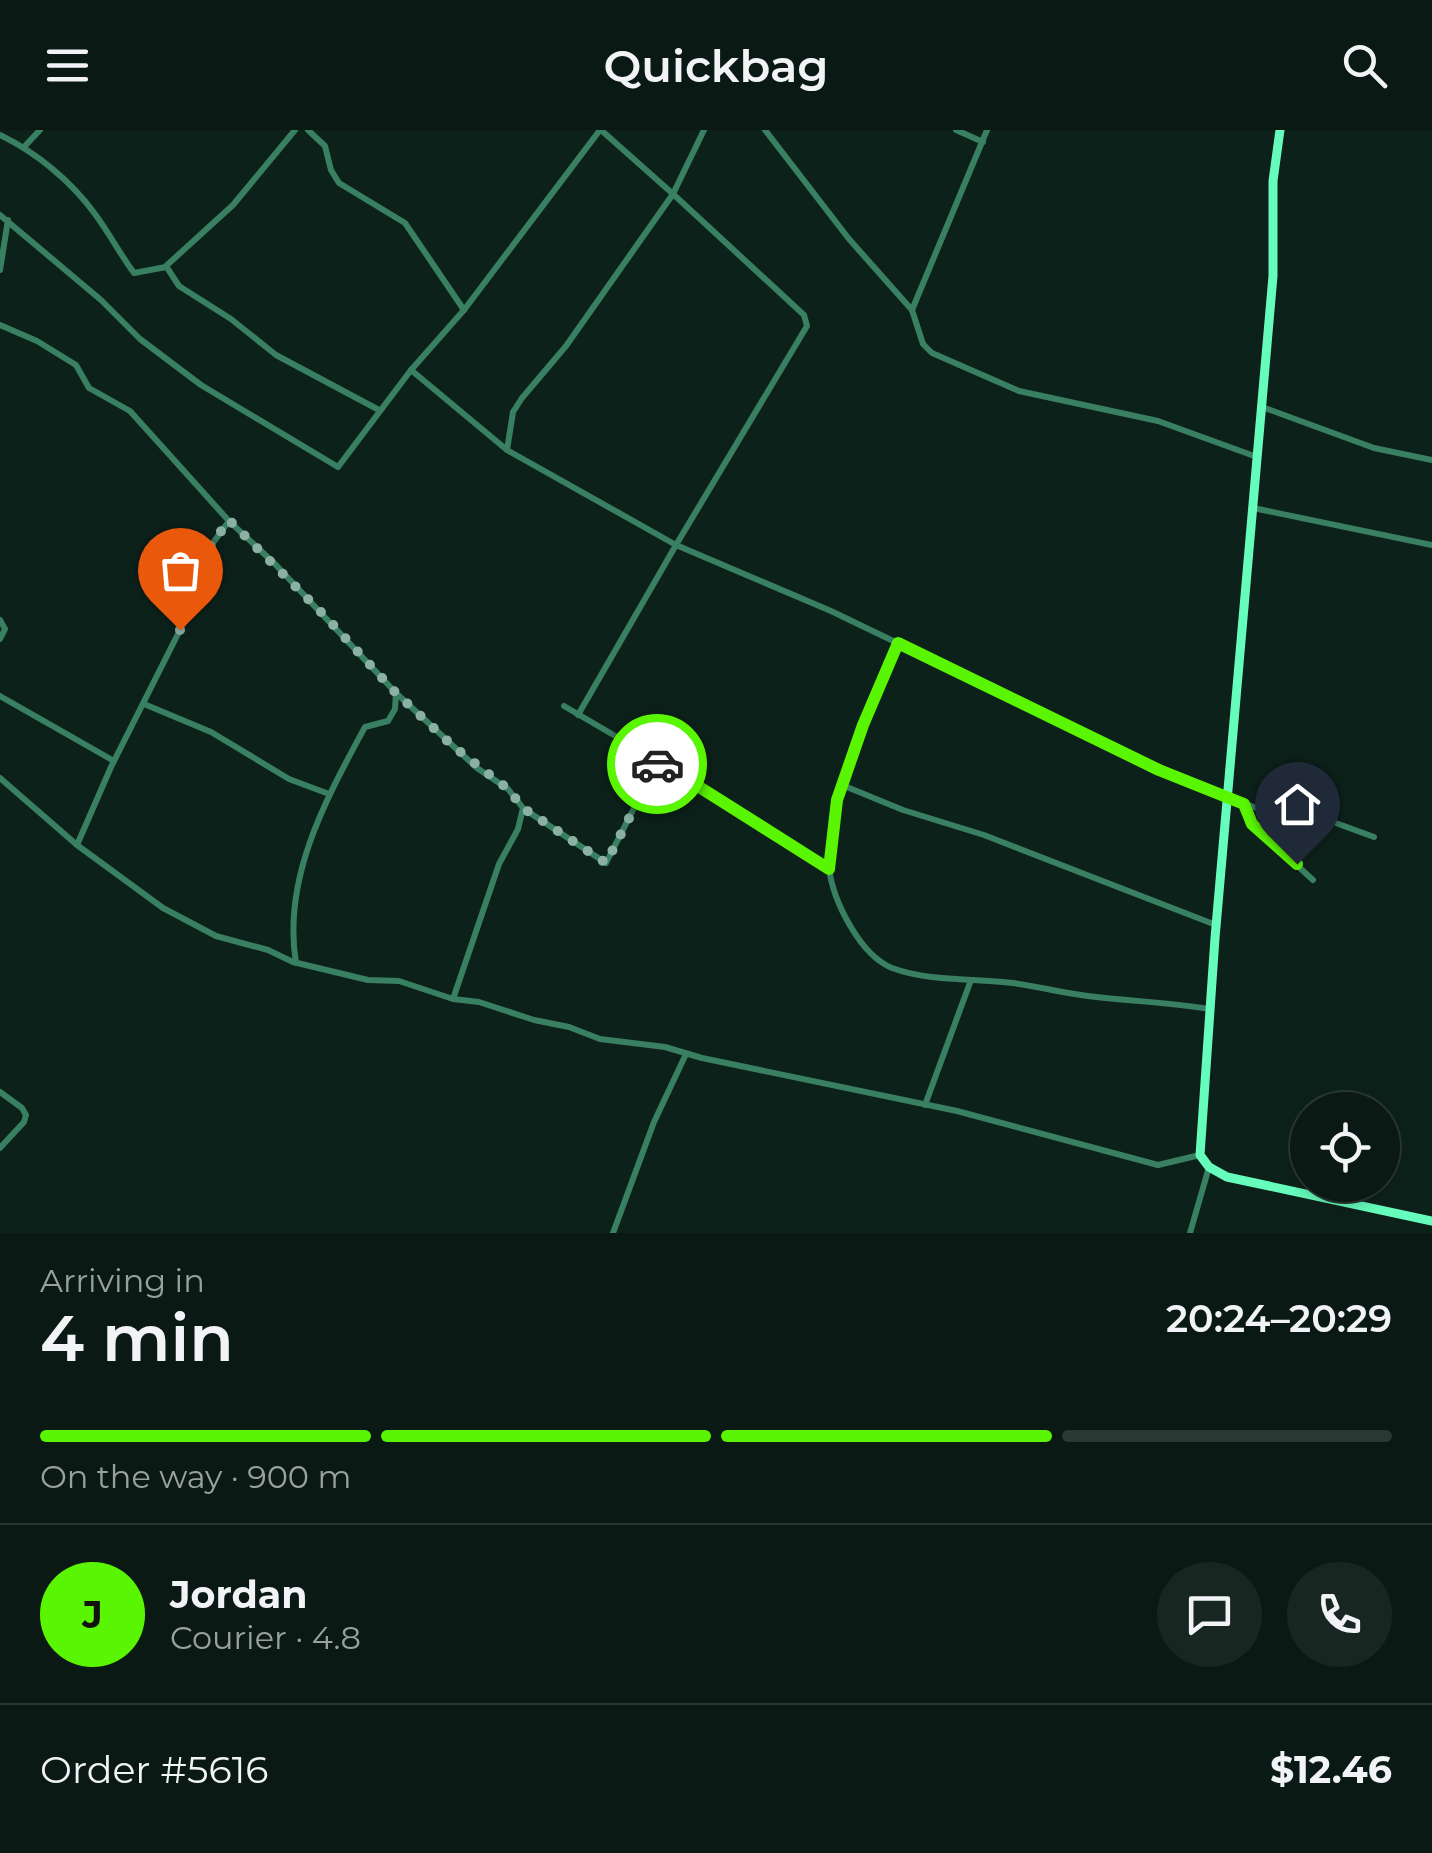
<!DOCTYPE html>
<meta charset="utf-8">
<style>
:root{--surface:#0a1914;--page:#182622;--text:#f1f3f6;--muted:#99a0a0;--line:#2a3834;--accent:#5af503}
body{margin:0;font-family:Montserrat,sans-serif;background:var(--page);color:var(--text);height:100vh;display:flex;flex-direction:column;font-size:38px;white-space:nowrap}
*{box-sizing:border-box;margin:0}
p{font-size:32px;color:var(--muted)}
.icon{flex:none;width:55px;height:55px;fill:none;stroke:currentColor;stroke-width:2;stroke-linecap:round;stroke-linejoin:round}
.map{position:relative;height:1103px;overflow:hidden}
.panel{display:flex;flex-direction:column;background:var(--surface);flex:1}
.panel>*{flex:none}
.controls{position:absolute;left:1290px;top:962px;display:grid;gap:20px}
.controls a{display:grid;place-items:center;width:110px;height:110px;border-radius:50%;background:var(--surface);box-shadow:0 5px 15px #0003,0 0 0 2px var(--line);font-size:50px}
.pin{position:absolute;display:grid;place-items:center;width:85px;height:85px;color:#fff;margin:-102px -42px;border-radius:50% 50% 50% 0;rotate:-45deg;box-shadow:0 0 10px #0007}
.pin .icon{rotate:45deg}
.courier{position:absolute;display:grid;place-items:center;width:100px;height:100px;margin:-50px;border:8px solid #5af503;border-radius:50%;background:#fff;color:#222;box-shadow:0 2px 12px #0007}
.headline em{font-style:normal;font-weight:600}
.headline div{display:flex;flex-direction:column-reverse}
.headline{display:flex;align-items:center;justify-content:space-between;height:170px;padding:0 40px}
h1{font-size:65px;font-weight:600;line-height:75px}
.bar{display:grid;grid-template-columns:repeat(4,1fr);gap:15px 10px;align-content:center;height:120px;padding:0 40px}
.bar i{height:12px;border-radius:8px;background:var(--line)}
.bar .selected{background:var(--accent)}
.bar p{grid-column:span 4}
.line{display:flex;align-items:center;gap:25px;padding:0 40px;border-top:2px solid var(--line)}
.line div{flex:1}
.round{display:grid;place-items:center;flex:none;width:105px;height:105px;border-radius:52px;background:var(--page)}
header{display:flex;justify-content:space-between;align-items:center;height:130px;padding:0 40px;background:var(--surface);font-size:45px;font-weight:600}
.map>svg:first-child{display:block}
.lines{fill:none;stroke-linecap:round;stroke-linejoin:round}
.street{stroke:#397f62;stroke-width:6}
.secondary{stroke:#66fdbc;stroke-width:9}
.done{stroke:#8ab1a4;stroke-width:10;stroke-dasharray:0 18}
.route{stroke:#5af503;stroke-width:12}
</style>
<header><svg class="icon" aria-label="menu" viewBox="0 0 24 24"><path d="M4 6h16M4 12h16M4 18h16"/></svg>Quickbag<svg class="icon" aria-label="search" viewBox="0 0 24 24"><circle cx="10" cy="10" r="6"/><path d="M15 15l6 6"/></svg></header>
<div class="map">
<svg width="1432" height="1103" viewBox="0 0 1432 1103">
<rect width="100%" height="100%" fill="#0d211b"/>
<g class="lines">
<!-- street -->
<g class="street">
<polyline points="295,0 233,75 166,136 179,156 231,189 276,225 379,280"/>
<polyline points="308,0 325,16 331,40 339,53 405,93 464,180"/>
<polyline points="601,0 673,64 704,0"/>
<polyline points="765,0 849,109 912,180 923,214 932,223 1019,261 1158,291 1257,327"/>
<polyline points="956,0 983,12"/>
<path d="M0 5C37 23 71 51 95 84 109 103 120 124 134 143L166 137"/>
<polyline points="24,17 40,0"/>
<polyline points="0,85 101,170 140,209 201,255 338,337 411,240"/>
<polyline points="0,140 8,90"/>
<polyline points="912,180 987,0"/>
<polyline points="0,195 37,211 76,235 89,258 130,281 229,391 275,434 396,563 477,638 508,659 523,678 518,699 499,734 453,869"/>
<polyline points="1262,277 1374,318 1432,330"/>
<polyline points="507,320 513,282 522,268 566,216 673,64 804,185 807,196 676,415 831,481 1184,651 1262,680 1288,687 1333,692 1374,707"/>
<polyline points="1253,378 1432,415"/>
<polyline points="0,490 5,499 0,509"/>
<path d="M898 513C877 564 849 616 837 670 833 689 827 719 829 738 833 771 860 825 892 838 930 852 974 848 1013 853 1036 856 1058 862 1081 865 1124 871 1167 872 1210 879"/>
<polyline points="0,566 114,631"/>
<polyline points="144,574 211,602 289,649 329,664"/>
<polyline points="564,576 658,631 829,739"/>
<polyline points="578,585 676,415 507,320 411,240 464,180 600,0"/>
<polyline points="0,648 77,715 163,778 216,806 268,820 293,832 368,850 399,851 453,869 479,872 534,890 569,897 600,909 665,917 702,928 957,981 1158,1035 1200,1025"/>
<polyline points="842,655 903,680 984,705 1216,795"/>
<polyline points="1244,675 1252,694 1313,750"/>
<polyline points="524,679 606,733 658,631"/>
<polyline points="77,715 111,637 186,488 193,449 204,425 229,391"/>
<path d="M296 833C282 748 326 669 365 597L388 591 395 579 396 563"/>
<polyline points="0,962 22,978 26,985 24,992 0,1018"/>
<polyline points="925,975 971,850"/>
<polyline points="613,1103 654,992 686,924"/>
<polyline points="1190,1103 1209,1037"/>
</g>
<!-- secondary -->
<polyline class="secondary" points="1280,0 1273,51 1273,146 1215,808 1200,1025 1209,1037 1227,1047 1432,1091"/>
</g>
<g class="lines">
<!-- done -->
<path class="done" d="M180 500C187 484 186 469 192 453 199 430 215 410 229 390L324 485 396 563 454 617 508 659 523 678 606 733 657 634"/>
<!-- route -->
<polyline class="route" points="657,634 658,631 829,739 837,670 863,595 898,513 1159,640 1244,674 1252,694 1297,734"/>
</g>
</svg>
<div class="controls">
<a><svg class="icon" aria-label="locate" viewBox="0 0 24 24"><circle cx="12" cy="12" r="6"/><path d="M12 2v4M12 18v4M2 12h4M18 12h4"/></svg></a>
</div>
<div class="pin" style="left:180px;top:500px;background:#ea580c"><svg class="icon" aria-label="bag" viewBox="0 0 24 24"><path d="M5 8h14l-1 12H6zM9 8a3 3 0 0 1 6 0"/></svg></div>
<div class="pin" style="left:1297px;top:734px;background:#1f2937"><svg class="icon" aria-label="home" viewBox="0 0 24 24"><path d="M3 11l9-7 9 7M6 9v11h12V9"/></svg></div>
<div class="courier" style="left:657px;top:634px"><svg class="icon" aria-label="car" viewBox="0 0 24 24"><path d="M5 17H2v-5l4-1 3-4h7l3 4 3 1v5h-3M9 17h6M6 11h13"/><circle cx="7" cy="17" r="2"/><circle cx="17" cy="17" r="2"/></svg></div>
</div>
<section class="panel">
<div class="headline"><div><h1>4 min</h1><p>Arriving in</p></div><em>20:24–20:29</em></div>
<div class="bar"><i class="selected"></i><i class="selected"></i><i class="selected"></i><i></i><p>On the way · 900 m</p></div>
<div class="line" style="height:180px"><b class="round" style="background:var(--accent);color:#111">J</b><div><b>Jordan</b><p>Courier · 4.8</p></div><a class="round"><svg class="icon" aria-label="chat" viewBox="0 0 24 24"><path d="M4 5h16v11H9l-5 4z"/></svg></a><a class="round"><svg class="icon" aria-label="phone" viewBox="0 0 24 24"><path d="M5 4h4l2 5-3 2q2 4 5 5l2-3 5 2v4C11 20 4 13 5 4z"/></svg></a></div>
<div class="line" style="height:130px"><div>Order #5616</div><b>$12.46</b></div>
</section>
